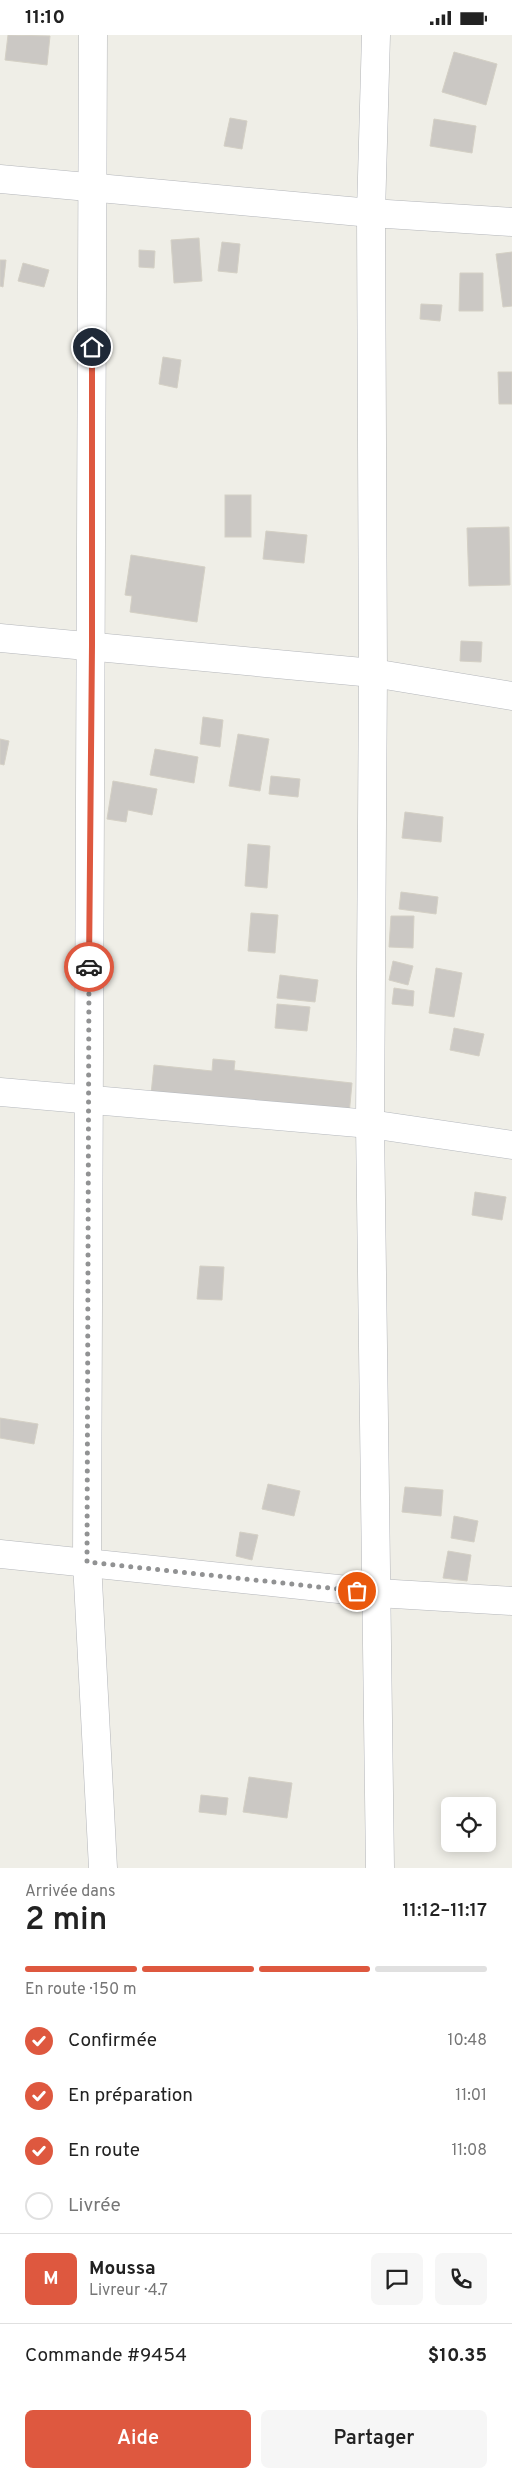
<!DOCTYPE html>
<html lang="fr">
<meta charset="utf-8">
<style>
:root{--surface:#fff;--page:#f6f6f6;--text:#222;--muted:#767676;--line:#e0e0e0;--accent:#de583f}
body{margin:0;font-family:Overpass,sans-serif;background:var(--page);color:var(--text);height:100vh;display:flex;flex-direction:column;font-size:19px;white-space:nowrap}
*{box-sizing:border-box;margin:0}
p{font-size:16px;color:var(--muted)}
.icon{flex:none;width:28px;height:28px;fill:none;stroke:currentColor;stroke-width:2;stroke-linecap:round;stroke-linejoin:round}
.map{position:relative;height:1833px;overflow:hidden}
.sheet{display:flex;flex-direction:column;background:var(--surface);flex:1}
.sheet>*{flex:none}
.buttons{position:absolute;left:441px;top:1762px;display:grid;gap:10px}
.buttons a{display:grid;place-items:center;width:55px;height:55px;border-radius:8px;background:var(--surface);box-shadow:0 2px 12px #0003;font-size:25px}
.pin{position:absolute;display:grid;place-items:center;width:42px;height:42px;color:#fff;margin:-21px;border:2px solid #fff;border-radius:50%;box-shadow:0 1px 5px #0007}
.courier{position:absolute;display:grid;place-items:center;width:50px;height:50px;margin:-25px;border:4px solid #de583f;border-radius:50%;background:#fff;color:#222;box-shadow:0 1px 6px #0007}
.headline em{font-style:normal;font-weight:600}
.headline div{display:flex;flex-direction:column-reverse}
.headline{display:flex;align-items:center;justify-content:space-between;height:85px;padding:0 25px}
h1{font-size:32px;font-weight:600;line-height:38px}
.bar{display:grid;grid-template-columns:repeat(4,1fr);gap:8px 5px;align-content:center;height:60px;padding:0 25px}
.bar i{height:6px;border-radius:4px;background:var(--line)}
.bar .selected{background:var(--accent)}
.bar p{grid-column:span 4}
.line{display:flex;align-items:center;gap:12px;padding:0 25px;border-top:1px solid var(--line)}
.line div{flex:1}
.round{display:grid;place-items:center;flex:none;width:52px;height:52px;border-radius:8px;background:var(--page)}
ol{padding:0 25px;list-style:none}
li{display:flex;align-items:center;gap:15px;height:55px}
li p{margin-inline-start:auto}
li .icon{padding:5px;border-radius:50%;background:var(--accent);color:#fff;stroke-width:4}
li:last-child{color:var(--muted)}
li i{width:28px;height:28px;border:2px solid var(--line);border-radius:50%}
.cta{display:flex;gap:10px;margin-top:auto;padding:10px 25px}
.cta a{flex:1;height:58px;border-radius:8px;background:var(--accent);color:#fff;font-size:20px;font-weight:600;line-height:58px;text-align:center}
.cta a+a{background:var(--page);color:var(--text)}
.status{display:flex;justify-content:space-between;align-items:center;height:35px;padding:0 25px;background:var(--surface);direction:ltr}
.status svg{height:14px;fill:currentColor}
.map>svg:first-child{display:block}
.building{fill:#cbc8c4;stroke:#d4d0c5}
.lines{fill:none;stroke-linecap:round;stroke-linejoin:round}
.street-casing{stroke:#b4b6ba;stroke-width:29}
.secondary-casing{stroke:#b5b8bd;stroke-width:29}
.street{stroke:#fff;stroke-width:28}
.secondary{stroke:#fff;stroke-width:28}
.done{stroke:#919293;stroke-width:5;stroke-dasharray:0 9}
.route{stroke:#de583f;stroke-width:6}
</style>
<div class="status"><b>11:10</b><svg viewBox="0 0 49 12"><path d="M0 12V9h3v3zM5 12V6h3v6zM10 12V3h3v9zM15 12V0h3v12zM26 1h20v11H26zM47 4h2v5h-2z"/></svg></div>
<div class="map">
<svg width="512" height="1833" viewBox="0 0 512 1833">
<rect width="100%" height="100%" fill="#efeee7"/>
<!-- building -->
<g class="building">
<polygon points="8,0 50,1 47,30 5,25"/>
<polygon points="454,17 497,29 486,70 442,57"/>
<polygon points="230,83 247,86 242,114 224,111"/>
<polygon points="434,84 476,91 472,118 430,111"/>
<polygon points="199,203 202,246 174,248 171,205"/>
<polygon points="222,207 240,209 237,238 218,236"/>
<polygon points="139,215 155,216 154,233 139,232"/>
<polygon points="512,217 512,271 503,272 496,219"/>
<polygon points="0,225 6,225 3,252 0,251"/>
<polygon points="23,228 49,235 44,252 18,246"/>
<polygon points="460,238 483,238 483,276 459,276"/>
<polygon points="421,269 442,270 440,286 420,284"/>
<polygon points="163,322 181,325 177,353 159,349"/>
<polygon points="498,337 512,337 512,369 499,369"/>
<rect x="225" y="460" width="26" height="42"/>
<polygon points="509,492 510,550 469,551 467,493"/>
<polygon points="266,496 307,500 304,528 263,524"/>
<polygon points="131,520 205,532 197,587 130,577 132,561 125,560"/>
<polygon points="461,606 482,607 481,627 460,626"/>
<polygon points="203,682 223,685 220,712 200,709"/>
<polygon points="238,699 269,704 260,756 229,751"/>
<polygon points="0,704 9,706 4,730 0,729"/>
<polygon points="155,714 198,722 194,748 150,740"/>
<polygon points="271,741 300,744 298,762 269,759"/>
<polygon points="113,746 157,754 152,780 128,775 126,787 107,784"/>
<polygon points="405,777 443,782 441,807 402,803"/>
<polygon points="248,809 270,811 267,853 245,851"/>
<polygon points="401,857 438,862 436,879 399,874"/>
<polygon points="251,878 278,880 275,918 248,916"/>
<polygon points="391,881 414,881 413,913 389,912"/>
<polygon points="393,926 413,931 408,950 389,945"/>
<polygon points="436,933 462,938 454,982 429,978"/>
<polygon points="280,940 318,945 315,967 277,963"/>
<polygon points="394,953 414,956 413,971 392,969"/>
<polygon points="277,969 310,972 307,996 275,993"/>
<polygon points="454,993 484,999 479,1021 450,1015"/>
<polygon points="213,1024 235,1026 234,1035 352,1048 349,1080 151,1059 154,1030 212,1036"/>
<polygon points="475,1157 506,1162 502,1185 472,1180"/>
<polygon points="200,1231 224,1232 222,1265 197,1264"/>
<polygon points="0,1383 38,1389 34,1409 0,1403"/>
<polygon points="268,1449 300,1456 294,1481 262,1474"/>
<polygon points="405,1452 443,1455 441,1481 402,1477"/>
<polygon points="454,1481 478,1486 474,1507 451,1503"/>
<polygon points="240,1497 258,1500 252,1525 236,1521"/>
<polygon points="448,1516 471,1520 467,1546 443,1543"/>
<polygon points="249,1742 292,1748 287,1783 243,1777"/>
<polygon points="201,1760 228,1763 226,1780 199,1777"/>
</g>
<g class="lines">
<defs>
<g id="street">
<polyline points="93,0 87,1527 103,1833"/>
<polyline points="376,0 371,178 373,638 370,1089 380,1833"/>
<polyline points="0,144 371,178 512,187"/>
<polyline points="0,603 373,638 512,661"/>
<polyline points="0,1519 377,1558 512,1566"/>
</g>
<polyline id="secondary" points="0,1057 370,1089 512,1110"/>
</defs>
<!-- street casing -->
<use href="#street" class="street-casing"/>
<!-- secondary casing -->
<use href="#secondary" class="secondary-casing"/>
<!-- street -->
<use href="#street" class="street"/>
<!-- secondary -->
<use href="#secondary" class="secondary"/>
</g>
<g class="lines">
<!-- done -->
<polyline class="done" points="89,932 87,1527 357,1556"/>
<!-- route -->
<polyline class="route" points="89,932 92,610 92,312"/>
</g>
</svg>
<div class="buttons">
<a><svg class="icon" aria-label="locate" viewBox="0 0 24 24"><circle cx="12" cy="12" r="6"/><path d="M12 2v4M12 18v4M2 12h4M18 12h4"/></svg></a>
</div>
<div class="pin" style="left:357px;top:1556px;background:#ea580c"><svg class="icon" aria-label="bag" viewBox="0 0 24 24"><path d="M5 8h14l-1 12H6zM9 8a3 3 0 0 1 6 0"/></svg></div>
<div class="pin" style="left:92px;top:312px;background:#1f2937"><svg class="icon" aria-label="home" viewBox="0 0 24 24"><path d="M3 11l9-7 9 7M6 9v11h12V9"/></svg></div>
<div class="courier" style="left:89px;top:932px"><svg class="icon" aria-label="car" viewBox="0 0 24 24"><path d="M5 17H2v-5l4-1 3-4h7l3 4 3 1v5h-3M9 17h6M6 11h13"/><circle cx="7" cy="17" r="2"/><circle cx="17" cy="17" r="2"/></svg></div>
</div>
<section class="sheet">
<div class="headline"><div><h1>2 min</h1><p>Arrivée dans</p></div><em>11:12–11:17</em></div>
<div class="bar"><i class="selected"></i><i class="selected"></i><i class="selected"></i><i></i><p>En route · 150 m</p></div>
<ol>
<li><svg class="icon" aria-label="check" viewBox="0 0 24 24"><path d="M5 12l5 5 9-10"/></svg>Confirmée<p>10:48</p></li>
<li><svg class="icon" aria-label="check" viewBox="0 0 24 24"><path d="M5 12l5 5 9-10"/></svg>En préparation<p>11:01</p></li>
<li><svg class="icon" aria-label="check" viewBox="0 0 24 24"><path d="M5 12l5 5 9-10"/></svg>En route<p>11:08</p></li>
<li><i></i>Livrée</li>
</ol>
<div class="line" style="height:90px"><b class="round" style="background:var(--accent);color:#fff">M</b><div><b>Moussa</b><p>Livreur · 4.7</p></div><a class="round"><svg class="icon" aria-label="chat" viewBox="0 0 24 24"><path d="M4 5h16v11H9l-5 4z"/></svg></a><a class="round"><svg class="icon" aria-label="phone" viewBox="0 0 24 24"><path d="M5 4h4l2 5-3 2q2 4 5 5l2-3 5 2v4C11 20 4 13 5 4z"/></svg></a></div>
<div class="line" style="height:65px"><div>Commande #9454</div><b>$10.35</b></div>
<div class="cta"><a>Aide</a><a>Partager</a></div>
</section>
